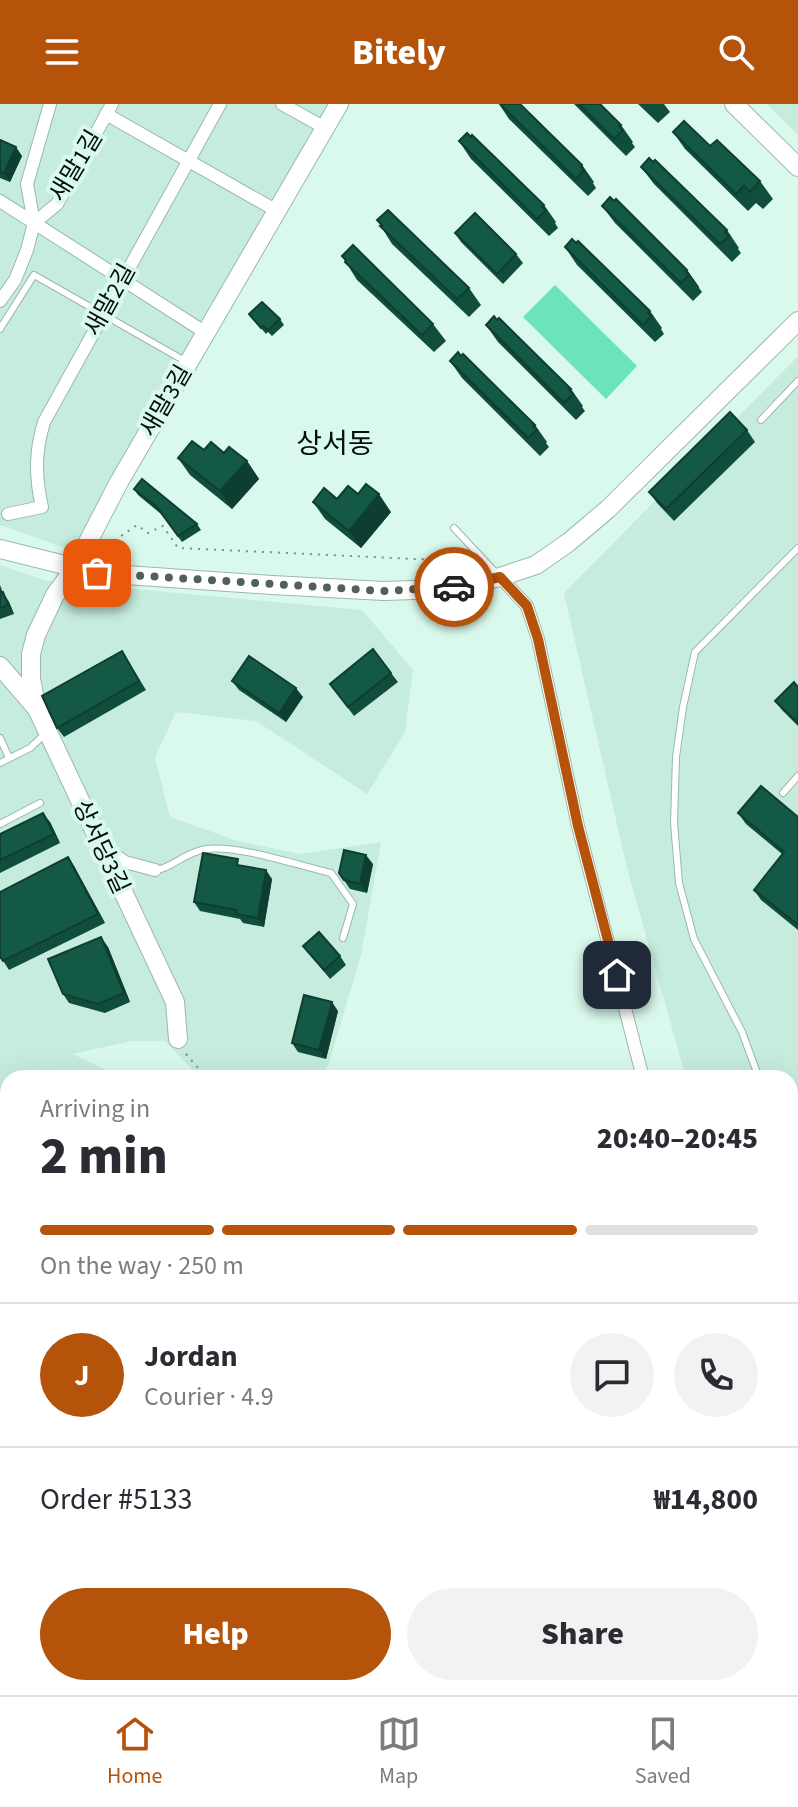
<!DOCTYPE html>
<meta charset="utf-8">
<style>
:root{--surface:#fff;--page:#f2f2f3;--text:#2b2b33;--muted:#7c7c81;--line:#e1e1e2;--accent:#b45309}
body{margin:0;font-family:"Source Sans 3","Noto Sans KR",sans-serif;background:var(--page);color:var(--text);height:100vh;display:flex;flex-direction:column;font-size:30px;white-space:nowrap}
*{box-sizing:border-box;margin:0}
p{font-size:26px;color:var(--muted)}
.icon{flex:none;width:44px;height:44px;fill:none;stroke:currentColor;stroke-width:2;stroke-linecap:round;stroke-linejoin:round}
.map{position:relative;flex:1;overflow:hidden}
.details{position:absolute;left:0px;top:966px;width:798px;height:626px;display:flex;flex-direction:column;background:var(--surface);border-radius:24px 24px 0 0;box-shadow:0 8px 32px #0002}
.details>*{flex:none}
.pin{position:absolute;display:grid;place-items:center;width:68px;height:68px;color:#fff;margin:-34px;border-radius:16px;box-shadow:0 4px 12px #0006}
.courier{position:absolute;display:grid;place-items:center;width:80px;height:80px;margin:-40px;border:6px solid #b45309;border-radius:50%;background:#fff;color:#222;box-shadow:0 2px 10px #0007}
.overview em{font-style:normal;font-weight:800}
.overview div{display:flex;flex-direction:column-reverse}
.overview{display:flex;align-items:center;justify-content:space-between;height:136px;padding:0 40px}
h1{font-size:52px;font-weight:800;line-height:60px}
.bar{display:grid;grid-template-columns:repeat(4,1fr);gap:12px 8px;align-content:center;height:96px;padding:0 40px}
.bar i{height:10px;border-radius:6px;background:var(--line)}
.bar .selected{background:var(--accent)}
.bar p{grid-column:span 4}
.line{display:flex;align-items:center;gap:20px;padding:0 40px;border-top:2px solid var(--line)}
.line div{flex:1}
.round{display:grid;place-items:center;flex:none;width:84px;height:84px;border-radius:42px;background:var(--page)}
.primary-button{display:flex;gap:16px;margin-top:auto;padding:16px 40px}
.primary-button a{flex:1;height:92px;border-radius:48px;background:var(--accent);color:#fff;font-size:32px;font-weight:800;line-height:92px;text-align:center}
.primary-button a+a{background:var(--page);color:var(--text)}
header{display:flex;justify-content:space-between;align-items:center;height:104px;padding:0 40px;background:var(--accent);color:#fff;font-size:36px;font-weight:800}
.tabs{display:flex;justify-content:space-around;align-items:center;height:112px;border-top:2px solid var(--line);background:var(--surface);font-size:22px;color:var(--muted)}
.tabs a{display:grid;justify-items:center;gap:4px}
.tabs .selected{color:var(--accent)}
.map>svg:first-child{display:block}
.built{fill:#c6ecde}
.green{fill:#6be4be}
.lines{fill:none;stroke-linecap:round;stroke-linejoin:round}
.lane-casing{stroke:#9bb8ad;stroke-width:8}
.street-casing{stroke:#9bb8ad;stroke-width:14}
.secondary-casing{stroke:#9bb8ad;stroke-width:20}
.path{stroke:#798e86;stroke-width:2;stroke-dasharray:2 6;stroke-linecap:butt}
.lane{stroke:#fff;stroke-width:6}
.street{stroke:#fff;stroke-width:12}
.secondary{stroke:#fff;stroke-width:18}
.wall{fill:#114d3c}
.shaded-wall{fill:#0e3e31}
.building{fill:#145946;stroke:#0e3e31;stroke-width:2}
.done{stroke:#50605a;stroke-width:8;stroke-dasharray:0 14.4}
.route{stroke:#b45309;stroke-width:10}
.labels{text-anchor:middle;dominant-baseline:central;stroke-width:8;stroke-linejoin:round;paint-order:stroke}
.street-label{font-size:24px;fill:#050e0b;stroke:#daf9ed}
.quarter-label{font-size:28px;fill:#050e0b;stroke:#daf9ed}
</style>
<header><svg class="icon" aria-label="menu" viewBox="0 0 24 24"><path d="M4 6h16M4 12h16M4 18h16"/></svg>Bitely<svg class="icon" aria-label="search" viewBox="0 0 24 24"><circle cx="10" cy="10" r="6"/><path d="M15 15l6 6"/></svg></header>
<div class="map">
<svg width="798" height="1591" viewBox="0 0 798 1591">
<rect width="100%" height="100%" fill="#daf9ed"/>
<!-- built -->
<g class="built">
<polygon points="0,0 334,0 87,432 65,444 0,421"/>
<polygon points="767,0 798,0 798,31"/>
<polygon points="798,252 798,1361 790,1370 790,974 686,974 627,764 564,489"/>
<polygon points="0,461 48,477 362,506 413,566 405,628 367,690 256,617 176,608 155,653 170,713 238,737 300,750 381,738 361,851 328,962 317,974 200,974 165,937 132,937 73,950 118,972 8,974 8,1057 0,1049"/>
</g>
<!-- green -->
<g class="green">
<polygon points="555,181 637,262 606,295 523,213"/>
<polygon points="0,1150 8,1150 8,1584 554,1584 557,1591 0,1591"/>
</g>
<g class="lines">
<defs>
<g id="lane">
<polyline points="0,225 34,171 185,257"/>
<polyline points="761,316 798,277"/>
<polyline points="454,424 497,470"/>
<polyline points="0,634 9,654"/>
<polyline points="0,659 30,644 45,630"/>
<polyline points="783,689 798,672"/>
<polyline points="0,720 40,699"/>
<path d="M155 766C169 766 185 748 206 745 239 741 297 761 331 769L353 800 343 834"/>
<polyline points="759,974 742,928 694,835 679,779 674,719 676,653 683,603 695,548 798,444"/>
</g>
<g id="street">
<polyline points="282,0 325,24"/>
<polyline points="106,10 277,107"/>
<polyline points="0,97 206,229"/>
<polyline points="34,119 57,100 112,0"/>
<polyline points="0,197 15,176 27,146 34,119 27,80 50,0"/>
<path d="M8 410 42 403C35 372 35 348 44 318L220 0"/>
<polyline points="500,473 527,502 538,535 578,722 643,974"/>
<polyline points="103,743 125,758 155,766"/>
<polyline points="0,1086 8,1092"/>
<polyline points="790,1413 798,1403"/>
<polyline points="565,1591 567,1584"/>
<polyline points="664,1591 669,1584"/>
</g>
<g id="secondary">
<polyline points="734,0 798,63"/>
<polyline points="0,445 97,469 272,481 384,487 445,485 500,473 536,461 569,438 608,405 798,217"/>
<polyline points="0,562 37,605 175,898 178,935"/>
<polyline points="37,605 31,575 31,550 36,531 55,491 74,465 119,378 339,0"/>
</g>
</defs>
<!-- lane casing -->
<use href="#lane" class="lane-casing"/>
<!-- street casing -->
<use href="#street" class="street-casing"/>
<!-- secondary casing -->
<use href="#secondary" class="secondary-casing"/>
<!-- path -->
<g class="path">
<polyline points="108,441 137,421 148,429 163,422 178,444 459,457"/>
<polyline points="455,464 462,449"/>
<polyline points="186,950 207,974"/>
<polyline points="465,1591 474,1584"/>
</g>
<!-- lane -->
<use href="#lane" class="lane"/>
<!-- street -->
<use href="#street" class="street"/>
<!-- secondary -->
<use href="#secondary" class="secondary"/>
</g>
<!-- wall -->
<g class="wall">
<polygon points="499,0 582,61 596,84 588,92 509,15"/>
<polygon points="574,0 600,0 621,21 633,38 632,39 635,43 626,52"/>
<polygon points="638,0 664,0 670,8 658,19"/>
<polygon points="673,28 710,42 760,77 773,95 763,105 756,99 748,107 685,45"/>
<polygon points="0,36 22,52 10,78 0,74"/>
<polygon points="459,37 544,101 556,118 555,119 558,124 549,132 471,55"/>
<polygon points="641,63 727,126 739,144 738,145 741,149 732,158 654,80"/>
<polygon points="602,102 687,166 699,183 699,184 702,188 693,197 615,119"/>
<polygon points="377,116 469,184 481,201 469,213 392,140"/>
<polygon points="455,129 516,150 523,159 503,180 461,138"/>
<polygon points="565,143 650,207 662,224 661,225 664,230 655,238 577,161"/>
<polygon points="342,152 433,220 446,237 434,248 357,176"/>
<polygon points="249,210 280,215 284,221 272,232 268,228 266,230"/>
<polygon points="486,221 571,285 583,302 582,303 585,307 576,316 498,238"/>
<polygon points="450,257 535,321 547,338 546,339 549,343 540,352 462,274"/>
<polygon points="747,326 755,338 674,417 657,399 649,388"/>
<polygon points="204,346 224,349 247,357 259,375 232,405 190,371 178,354"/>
<polygon points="134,385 197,420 201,426 182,438 161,410 138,391"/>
<polygon points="358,390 391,408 361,444 325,415 313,398 337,395"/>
<polygon points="0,481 3,489 9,498 14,510 0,515"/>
<polygon points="122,547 146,586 64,633 57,624"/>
<polygon points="391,569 398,578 354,612 330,580"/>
<polygon points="232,577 303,593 286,618 239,586"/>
<polygon points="798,583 798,622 782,606 775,597"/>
<polygon points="738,709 798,713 798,826 761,796 754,786 782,750 746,720"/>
<polygon points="50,718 60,739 0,769 0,730"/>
<polygon points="68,753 74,762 105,819 9,866 2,855 0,855 0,788"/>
<polygon points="373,760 367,789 350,785 339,769"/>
<polygon points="242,762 272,775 264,823 243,819 240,815 200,807 194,798"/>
<polygon points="303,842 340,852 346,861 330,875"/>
<polygon points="108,843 130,898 105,909 69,899 63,890"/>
<polygon points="338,907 326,955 298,948 292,939"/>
</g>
<!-- shaded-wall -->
<g class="shaded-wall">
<polygon points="16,43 22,52 10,78 4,69"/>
<polygon points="582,61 594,78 593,79 581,63"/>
<polygon points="687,166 699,183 699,184 686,167"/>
<polygon points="247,357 259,375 232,405 220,387"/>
<polygon points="379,390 391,408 361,444 349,427"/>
<polygon points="3,488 9,498 14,510 8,501"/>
<polygon points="296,584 303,593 286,618 279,609"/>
<polygon points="43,709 50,718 60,739 54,730"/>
<polygon points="366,751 373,760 367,789 360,780"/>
<polygon points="68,753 74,762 105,819 98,810"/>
<polygon points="266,766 272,775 264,823 258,814"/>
<polygon points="101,833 108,843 130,898 124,889"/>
<polygon points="332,898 338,907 326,955 319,946"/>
</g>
<!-- building -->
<g class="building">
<polygon points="500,0 520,0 582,61 581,63 584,66 576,75"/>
<polygon points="579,0 600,0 621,21 619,22 623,26 614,35"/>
<polygon points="684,17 710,42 717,36 760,77 750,88 744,82 736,90 673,28"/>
<polygon points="467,29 471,33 472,31 544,101 542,103 546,106 537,115 459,37"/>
<polygon points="0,36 16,43 4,69 0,68"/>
<polygon points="649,54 653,58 655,56 727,126 725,128 729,132 720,140 641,63"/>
<polygon points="610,93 614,97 616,95 687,166 686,167 689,171 681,179 602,102"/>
<polygon points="388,106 469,184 457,195 380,122 382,121 377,116"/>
<polygon points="475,109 516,150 497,170 455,129"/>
<polygon points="572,135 576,139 578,137 650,207 648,209 652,212 643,221 565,143"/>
<polygon points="353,141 433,220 422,231 345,158 346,156 342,152"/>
<polygon points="262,198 280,215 268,226 263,222 261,224 249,210"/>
<polygon points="494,212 497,216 499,214 571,285 569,286 573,290 564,299 486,221"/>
<polygon points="458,248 461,252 463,250 535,321 533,322 537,326 528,334 450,257"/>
<polygon points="730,308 747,326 666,405 649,388"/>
<polygon points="192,337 204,346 211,338 224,349 229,343 247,357 220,387 178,354"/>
<polygon points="142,375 197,420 178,432 157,403 134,385"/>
<polygon points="366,380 379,390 349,427 313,398 324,384 337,395 348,382 358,390"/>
<polygon points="3,488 8,501 0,504 0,489"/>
<polygon points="373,545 391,569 348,603 330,580"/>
<polygon points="122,547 139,577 57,624 42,592"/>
<polygon points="249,552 296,584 279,609 232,577"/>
<polygon points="794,578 798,583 798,619 775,597"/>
<polygon points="761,682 798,713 798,818 797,820 754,786 784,748 738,709"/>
<polygon points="43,709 54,730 0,756 0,730"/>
<polygon points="344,746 366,751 360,780 344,776 339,769"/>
<polygon points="203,749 238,755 237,761 266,766 258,814 236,810 237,806 194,798"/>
<polygon points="68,753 98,810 3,857 0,852 0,788"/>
<polygon points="319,828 340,852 324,866 303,842"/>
<polygon points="101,833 124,889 98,900 63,890 48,855"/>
<polygon points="304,891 332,898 319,946 292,939"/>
</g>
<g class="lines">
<!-- done -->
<polyline class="done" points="97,469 384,487 454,483"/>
<!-- route -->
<polyline class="route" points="454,483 500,473 527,502 538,535 578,722 617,871"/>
</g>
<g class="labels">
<!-- street labels -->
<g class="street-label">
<text transform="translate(76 62) rotate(-59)">새말1길</text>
<text transform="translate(110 196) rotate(-61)">새말2길</text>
<text transform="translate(166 297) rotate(-60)">새말3길</text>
<text transform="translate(101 743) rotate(65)">상서당3길</text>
</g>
<!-- quarter labels -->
<g class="quarter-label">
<text x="335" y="340">상서동</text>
</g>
</g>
</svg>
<div class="pin" style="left:97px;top:469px;background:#ea580c"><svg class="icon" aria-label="bag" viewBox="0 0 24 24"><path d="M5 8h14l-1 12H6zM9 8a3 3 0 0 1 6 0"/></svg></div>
<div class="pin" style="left:617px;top:871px;background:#1f2937"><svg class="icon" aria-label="home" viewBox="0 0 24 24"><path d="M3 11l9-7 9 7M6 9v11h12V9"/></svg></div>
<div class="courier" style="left:454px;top:483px"><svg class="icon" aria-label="car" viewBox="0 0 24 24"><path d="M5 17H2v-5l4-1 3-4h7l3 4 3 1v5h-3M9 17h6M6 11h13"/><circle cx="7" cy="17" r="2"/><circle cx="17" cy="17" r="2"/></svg></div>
<section class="details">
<div class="overview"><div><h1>2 min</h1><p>Arriving in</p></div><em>20:40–20:45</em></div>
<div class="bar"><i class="selected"></i><i class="selected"></i><i class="selected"></i><i></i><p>On the way · 250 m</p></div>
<div class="line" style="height:144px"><b class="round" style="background:var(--accent);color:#fff">J</b><div><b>Jordan</b><p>Courier · 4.9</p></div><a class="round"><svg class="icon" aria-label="chat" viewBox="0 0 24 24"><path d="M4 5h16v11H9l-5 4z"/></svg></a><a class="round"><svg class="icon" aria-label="phone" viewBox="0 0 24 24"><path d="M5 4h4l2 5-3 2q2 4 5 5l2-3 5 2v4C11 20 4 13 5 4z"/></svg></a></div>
<div class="line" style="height:104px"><div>Order #5133</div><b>₩14,800</b></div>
<div class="primary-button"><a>Help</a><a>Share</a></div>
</section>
</div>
<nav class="tabs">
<a class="selected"><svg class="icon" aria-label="home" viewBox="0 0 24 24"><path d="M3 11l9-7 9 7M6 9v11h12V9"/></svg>Home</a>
<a><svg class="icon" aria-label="map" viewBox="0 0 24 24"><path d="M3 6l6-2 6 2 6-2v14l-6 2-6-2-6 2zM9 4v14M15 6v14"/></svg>Map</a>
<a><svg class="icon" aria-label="saved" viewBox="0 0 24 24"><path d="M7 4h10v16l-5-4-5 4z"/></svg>Saved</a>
</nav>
